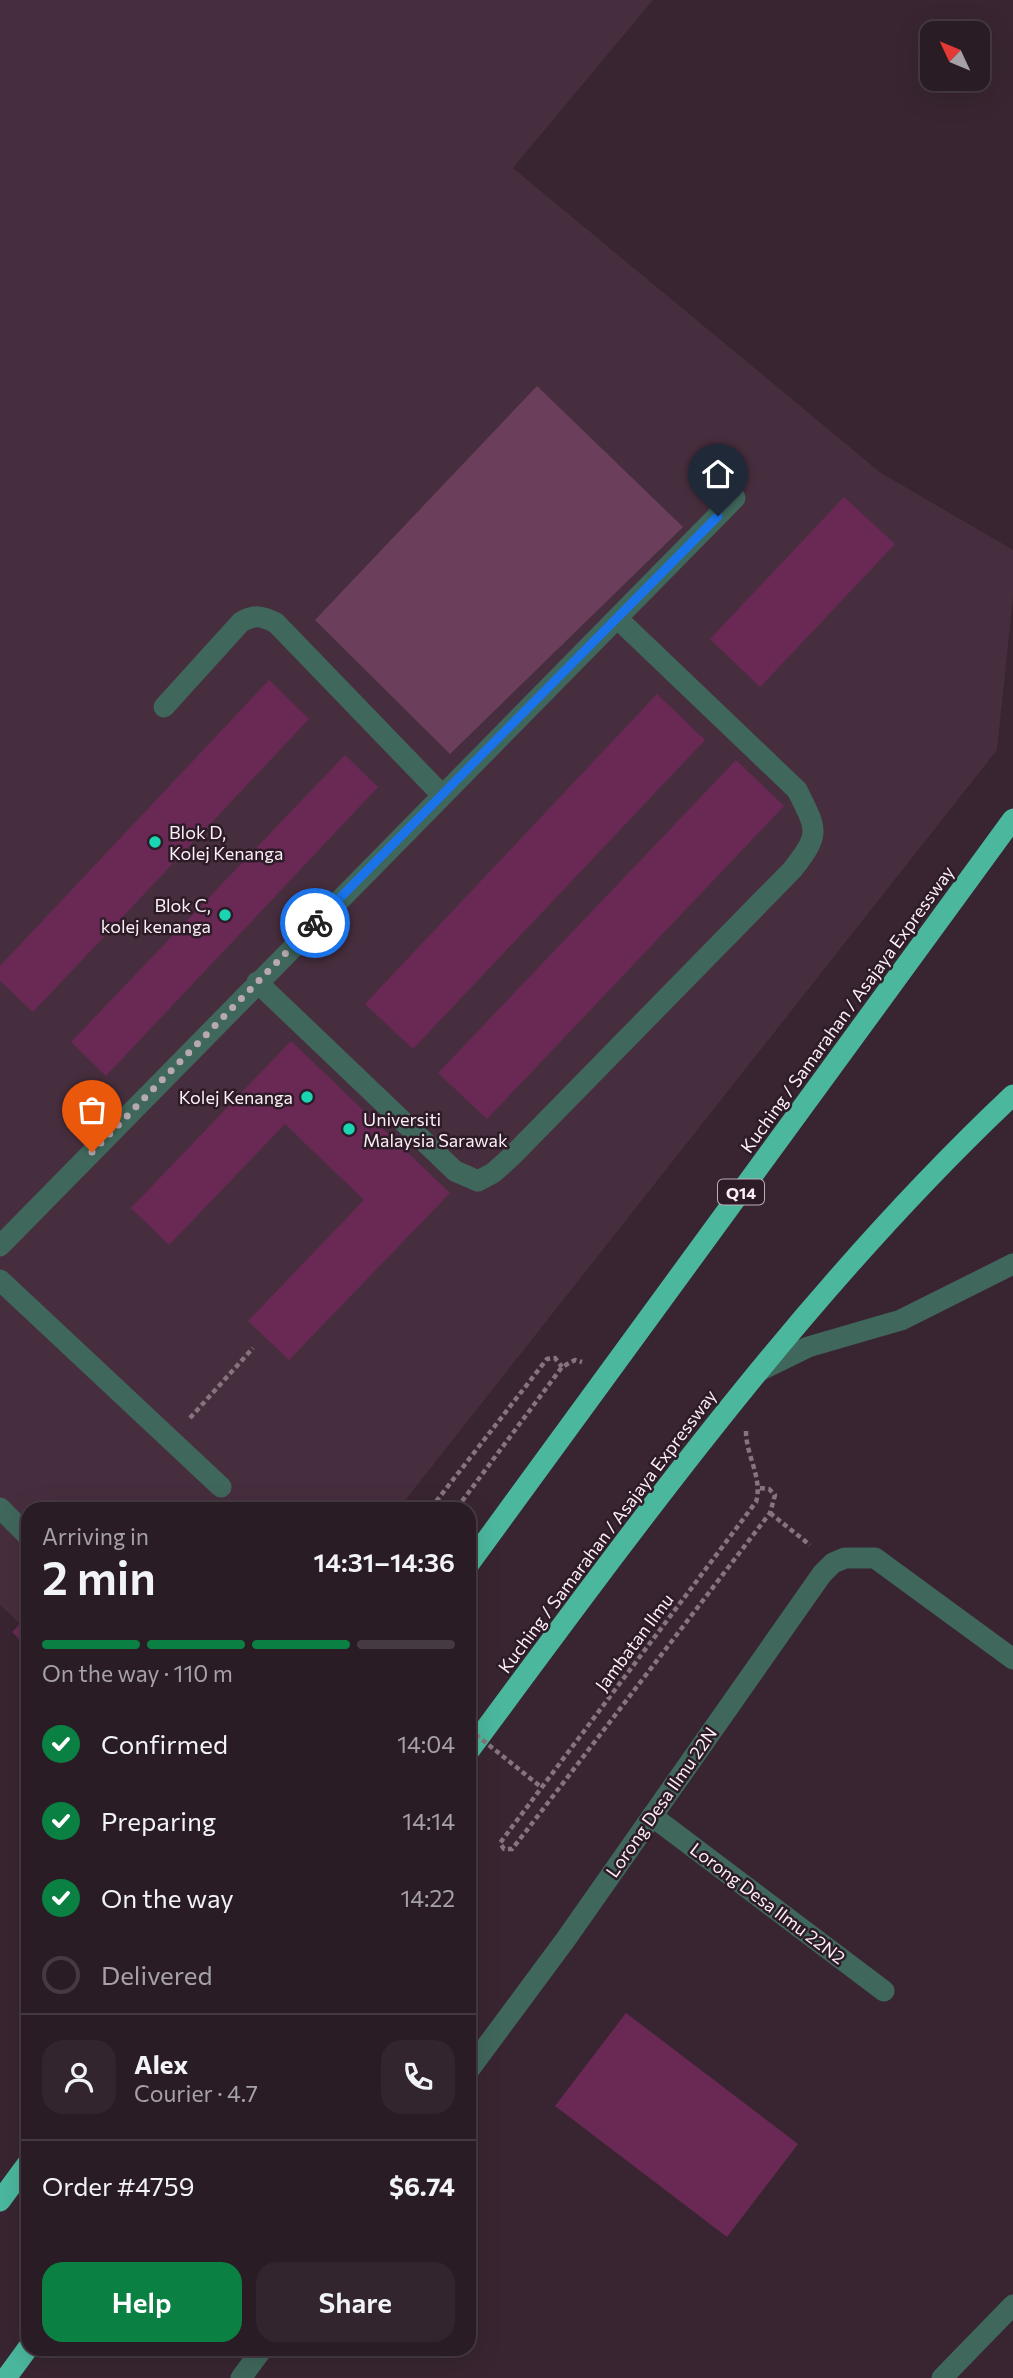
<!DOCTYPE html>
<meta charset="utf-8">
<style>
:root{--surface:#2a1c25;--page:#32252d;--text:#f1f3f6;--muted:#a5a1a7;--line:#463a42;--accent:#0b8043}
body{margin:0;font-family:Commissioner,sans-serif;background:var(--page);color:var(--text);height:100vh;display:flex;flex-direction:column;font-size:26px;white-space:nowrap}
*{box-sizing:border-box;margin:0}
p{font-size:23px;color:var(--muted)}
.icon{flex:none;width:38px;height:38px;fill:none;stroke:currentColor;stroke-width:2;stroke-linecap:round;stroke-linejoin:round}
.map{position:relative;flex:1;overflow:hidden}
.details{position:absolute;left:21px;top:1502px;width:455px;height:854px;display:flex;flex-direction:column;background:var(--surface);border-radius:21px;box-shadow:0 7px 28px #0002,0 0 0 2px var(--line)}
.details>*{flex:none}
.needle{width:46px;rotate:314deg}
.fabs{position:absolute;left:920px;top:21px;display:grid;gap:14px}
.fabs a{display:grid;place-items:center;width:70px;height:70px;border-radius:14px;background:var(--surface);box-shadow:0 7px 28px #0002,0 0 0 2px var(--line);font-size:35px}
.pin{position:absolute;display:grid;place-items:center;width:60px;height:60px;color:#fff;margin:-72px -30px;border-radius:50% 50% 50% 0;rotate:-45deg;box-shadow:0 0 7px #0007}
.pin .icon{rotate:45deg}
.courier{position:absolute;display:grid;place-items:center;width:70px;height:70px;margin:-35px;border:5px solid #1a73e8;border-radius:50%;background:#fff;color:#222;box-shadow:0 2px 9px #0007}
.head em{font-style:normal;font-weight:600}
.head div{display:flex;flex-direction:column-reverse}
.head{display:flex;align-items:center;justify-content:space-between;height:119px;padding:0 21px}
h1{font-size:46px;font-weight:600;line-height:52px}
.bar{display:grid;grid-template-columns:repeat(4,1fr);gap:10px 7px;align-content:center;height:84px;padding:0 21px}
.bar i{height:9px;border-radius:5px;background:var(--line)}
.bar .on{background:var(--accent)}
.bar p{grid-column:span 4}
.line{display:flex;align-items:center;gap:18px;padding:0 21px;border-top:2px solid var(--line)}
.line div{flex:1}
.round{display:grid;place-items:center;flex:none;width:74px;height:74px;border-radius:21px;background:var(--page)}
ol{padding:0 21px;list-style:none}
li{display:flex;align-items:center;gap:21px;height:77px}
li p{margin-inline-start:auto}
li .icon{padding:7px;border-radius:50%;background:var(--accent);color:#fff;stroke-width:4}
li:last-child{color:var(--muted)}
li i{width:38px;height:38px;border:4px solid var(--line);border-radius:50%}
.action{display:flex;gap:14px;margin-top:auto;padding:14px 21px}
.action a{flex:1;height:80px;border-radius:21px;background:var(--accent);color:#fff;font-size:28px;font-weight:600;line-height:80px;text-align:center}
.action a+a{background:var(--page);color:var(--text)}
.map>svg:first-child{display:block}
.built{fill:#472e3e}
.green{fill:#6b3e5b}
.building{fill:#692954}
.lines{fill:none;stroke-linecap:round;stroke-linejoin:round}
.path{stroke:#85747f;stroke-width:4.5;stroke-dasharray:5 3.5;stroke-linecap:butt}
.minor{stroke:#40675c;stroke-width:21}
.highway{stroke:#4bb89e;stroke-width:21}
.path-bridge{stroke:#85747f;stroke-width:4.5;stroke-dasharray:5 3.5;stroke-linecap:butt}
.done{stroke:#b7a8b1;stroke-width:7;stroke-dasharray:0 12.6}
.route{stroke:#1a73e8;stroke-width:9}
.poi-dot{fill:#1ad5b2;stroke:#2d1b27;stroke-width:2.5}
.labels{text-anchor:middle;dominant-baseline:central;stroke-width:5;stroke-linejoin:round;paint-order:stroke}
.shield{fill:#2d1b27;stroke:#bdafb8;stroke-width:2}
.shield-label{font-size:16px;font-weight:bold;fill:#fbeef6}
.poi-label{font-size:18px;fill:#fbeef6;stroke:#2d1b27;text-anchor:start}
.street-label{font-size:18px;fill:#fbeef6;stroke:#2d1b27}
</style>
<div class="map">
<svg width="1013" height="2378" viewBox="0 0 1013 2378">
<rect width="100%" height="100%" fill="#382531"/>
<!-- built -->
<polygon class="built" points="0,0 653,0 513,168 881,473 1013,550 1013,597 997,750 399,1508 28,1508 28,1631 0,1605"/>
<!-- green -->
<polygon class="green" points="537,386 683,527 450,754 315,620"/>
<!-- building -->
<g class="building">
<polygon points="844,497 895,544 760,687 710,639"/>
<polygon points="269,680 309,719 33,1012 0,981 0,966"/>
<polygon points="657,694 705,740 413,1049 365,1004"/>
<polygon points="345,755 378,787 106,1076 71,1042"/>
<polygon points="736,760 784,806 487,1119 438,1073"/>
<polygon points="291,1041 450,1193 289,1360 248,1321 364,1200 285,1124 169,1245 131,1208"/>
<polygon points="28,1616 28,1648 12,1632"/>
<polygon points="626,2013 798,2144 727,2237 555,2106"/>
</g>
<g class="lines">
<!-- path -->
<g class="path">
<polyline points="190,1418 253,1348"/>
<path d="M746 1431C746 1456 763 1478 756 1502L500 1843 504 1849H512L527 1830 770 1513 775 1495 769 1489 760 1488"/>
<polyline points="431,1508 547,1359 555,1358 562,1367"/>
<polyline points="457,1508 562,1367 575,1360 582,1362"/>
<polyline points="770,1513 810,1545"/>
</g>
<!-- minor -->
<g class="minor">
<path d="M164 707 241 622C255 614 262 616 276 623L442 795"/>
<path d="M257 982 455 1171 478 1181 493 1173 512 1156 793 869C821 833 817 830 797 790L617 618"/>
<polyline points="0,1246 735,498"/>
<polyline points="0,1280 221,1487"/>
<polyline points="759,1371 808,1347 901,1320 1013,1264"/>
<polyline points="0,1508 28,1536"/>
<polyline points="652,1816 884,1991"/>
<polyline points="469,2070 566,1939 822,1574 833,1563 845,1558 875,1558 1013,1659"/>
<polyline points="241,2378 263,2348"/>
<polyline points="942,2378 1013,2305"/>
</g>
<!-- highway -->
<g class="highway">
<polyline points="469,1564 1013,819"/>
<path d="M469 1751C638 1523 806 1290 1013 1095"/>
<polyline points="0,2201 28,2163"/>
<polyline points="6,2378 28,2348"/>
</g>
<!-- path-bridge -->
<polyline class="path-bridge" points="469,1729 541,1787"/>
</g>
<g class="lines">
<!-- done -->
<polyline class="done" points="92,1152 315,923"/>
<!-- route -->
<polyline class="route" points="315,923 718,516"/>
</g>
<!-- markers -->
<g class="poi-dot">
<circle cx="155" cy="842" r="7"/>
<circle cx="225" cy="915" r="7"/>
<circle cx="307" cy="1097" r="7"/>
<circle cx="349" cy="1129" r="7"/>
</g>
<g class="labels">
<!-- shield labels -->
<rect class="shield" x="718" y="1179.5" width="46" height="25" rx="5"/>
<g class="shield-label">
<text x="741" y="1192">Q14</text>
</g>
<!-- poi labels -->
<g class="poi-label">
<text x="169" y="832">Blok D,<tspan x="169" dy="21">Kolej Kenanga</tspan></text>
<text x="211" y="905" text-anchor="end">Blok C,<tspan x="211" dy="21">kolej kenanga</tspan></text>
<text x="293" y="1097" text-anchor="end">Kolej Kenanga</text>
<text x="363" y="1119">Universiti<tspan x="363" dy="21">Malaysia Sarawak</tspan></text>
</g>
<!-- street labels -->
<g class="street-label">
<text transform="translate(847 1009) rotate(-54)">Kuching / Samarahan / Asajaya Expressway</text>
<text transform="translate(607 1531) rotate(-53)">Kuching / Samarahan / Asajaya Expressway</text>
<text transform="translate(634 1642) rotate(-53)">Jambatan Ilmu</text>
<text transform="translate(661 1802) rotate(-55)">Lorong Desa Ilmu 22N</text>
<text transform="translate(768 1903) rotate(37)">Lorong Desa Ilmu 22N2</text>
</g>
</g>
</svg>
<div class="fabs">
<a><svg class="needle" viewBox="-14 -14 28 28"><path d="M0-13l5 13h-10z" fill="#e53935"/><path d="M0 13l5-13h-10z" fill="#a5a1a7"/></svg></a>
</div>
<div class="pin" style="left:92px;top:1152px;background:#ea580c"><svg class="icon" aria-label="bag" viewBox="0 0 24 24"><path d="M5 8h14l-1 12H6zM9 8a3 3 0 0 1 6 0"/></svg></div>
<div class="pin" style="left:718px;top:516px;background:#1f2937"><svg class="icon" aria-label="home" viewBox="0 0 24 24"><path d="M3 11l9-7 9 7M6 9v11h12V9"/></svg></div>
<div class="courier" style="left:315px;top:923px"><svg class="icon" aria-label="bike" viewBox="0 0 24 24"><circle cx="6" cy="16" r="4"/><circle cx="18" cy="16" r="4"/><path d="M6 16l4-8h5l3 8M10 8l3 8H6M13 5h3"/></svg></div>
<section class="details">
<div class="head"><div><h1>2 min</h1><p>Arriving in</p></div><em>14:31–14:36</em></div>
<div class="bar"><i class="on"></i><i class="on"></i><i class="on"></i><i></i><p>On the way · 110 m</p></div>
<ol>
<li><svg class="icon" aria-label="check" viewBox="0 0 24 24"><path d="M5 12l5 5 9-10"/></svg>Confirmed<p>14:04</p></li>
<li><svg class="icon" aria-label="check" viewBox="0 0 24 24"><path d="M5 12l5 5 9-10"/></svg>Preparing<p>14:14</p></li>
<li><svg class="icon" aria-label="check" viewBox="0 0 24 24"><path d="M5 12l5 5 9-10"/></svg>On the way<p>14:22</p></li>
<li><i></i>Delivered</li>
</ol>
<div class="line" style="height:126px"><a class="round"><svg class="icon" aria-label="person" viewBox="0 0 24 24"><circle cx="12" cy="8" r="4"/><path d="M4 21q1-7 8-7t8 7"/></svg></a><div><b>Alex</b><p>Courier · 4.7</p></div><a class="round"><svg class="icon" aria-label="phone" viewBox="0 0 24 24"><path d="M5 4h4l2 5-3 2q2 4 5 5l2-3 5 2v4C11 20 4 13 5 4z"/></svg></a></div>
<div class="line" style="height:91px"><div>Order #4759</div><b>$6.74</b></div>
<div class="action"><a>Help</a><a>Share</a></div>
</section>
</div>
